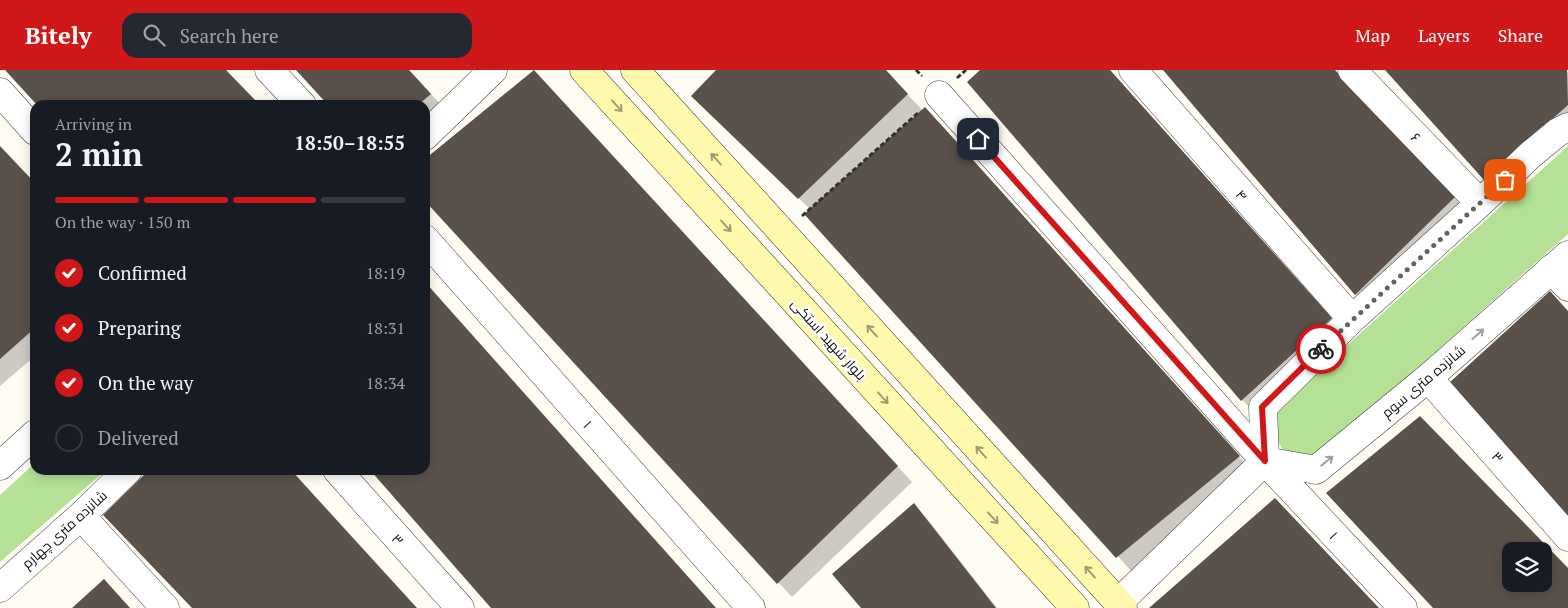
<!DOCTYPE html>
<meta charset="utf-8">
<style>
:root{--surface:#171b24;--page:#242831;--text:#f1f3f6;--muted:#9ea1a6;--line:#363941;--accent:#d0181a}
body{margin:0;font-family:"PT Serif",Cairo,serif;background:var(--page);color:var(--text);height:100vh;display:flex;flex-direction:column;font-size:19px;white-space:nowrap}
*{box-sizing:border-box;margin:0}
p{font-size:16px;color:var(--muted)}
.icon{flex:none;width:28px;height:28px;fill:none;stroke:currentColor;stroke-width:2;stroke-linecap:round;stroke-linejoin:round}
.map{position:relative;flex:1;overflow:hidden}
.details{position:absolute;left:30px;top:30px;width:400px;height:375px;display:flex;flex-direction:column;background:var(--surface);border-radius:15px;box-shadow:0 2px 12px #0003}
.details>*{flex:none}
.controls{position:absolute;left:1502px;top:472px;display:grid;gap:10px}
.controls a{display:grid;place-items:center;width:50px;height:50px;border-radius:10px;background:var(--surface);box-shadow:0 2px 12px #0003;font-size:25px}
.pin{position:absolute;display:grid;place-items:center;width:42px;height:42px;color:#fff;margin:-21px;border-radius:10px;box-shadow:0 2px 8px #0006}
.courier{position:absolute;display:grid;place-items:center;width:50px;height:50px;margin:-25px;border:4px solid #d0181a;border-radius:50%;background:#fff;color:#222;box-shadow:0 1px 6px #0007}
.headline em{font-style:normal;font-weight:800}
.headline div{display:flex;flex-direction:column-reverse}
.headline{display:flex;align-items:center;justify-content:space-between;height:85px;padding:0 25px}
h1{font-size:32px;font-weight:800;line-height:38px}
.bar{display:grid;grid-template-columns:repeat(4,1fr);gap:8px 5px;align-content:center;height:60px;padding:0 25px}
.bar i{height:6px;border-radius:4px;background:var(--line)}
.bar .current{background:var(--accent)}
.bar p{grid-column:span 4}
ol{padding:0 25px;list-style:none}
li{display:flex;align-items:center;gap:15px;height:55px}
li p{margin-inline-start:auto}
li .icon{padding:5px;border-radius:50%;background:var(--accent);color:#fff;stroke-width:4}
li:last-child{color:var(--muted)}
li i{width:28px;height:28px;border:2px solid var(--line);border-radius:50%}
header{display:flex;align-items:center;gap:30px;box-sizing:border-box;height:70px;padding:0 25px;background:var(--accent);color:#fff}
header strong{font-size:24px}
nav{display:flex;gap:28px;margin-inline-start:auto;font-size:18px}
.search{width:350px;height:45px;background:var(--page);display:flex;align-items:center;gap:12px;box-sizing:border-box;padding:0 18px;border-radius:15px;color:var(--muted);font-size:19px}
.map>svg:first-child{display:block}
.forest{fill:#b4e195}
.shadow{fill:#0003;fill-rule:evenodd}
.building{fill:#5a514b;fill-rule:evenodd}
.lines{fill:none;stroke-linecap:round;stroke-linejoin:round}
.minor-casing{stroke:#434343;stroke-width:29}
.secondary-casing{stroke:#323232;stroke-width:29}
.path{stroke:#323232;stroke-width:3;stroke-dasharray:5 2.5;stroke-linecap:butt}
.minor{stroke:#fff;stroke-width:28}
.secondary{stroke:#fff9ae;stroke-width:28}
.oneway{stroke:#9f9c6f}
.oneway2{stroke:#9f9f9f}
.done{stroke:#64635f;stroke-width:5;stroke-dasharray:0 9}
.route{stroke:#d0181a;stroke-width:6}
.labels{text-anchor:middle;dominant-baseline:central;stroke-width:5;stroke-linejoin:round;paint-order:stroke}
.street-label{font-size:14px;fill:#101010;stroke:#fff}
</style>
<header>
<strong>Bitely</strong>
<div class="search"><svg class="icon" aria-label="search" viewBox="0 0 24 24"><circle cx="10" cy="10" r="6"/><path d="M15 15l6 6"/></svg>Search here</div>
<nav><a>Map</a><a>Layers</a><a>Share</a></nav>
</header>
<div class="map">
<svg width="1568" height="538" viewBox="0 0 1568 538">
<rect width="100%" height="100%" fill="#fffdf3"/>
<!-- forest -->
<g class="forest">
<polygon points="1568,76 1568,164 1315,389 1286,386 1272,360 1274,341"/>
<polygon points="35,393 35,400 106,400 0,492 0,425"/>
</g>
<!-- shadow -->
<g class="shadow">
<polygon points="298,0 409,0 445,39 425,57 425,35 330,35"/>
<polygon points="718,0 885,0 923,41 940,53 1253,402 1132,502 811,140 707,40"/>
<polygon points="982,0 1110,0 1346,264 1257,345 1242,330 969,12"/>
<polygon points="1164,0 1334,0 1470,141 1370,239 1356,224"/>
<polygon points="1386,0 1566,0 1568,2 1568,63 1499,124"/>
<polygon points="548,17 912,412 792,527 425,129 425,91"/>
<polygon points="0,77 35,114 35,286 0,316"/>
<path d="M1435 362 1568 500V538H1434ZM1511 481H1544V514H1511Z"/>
<polygon points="914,435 928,450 997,538 862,538"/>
</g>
<!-- building -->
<g class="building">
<polygon points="5,0 226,0 260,35 37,35"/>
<polygon points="296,0 409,0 431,24 418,35 328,35"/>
<polygon points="534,0 898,396 777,514 425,131 425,89"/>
<polygon points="716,0 886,0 908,24 798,129 691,26"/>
<polygon points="980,0 1110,0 1332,248 1241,331 967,12"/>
<polygon points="1163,0 1335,0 1456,126 1355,225"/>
<polygon points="1385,0 1567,0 1568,35 1484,110"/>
<polygon points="925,37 1240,386 1116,488 804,144"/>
<polygon points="0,76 35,113 35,258 0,289"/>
<polygon points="425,212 716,538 491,538 370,400 425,400"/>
<polygon points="1550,221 1568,241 1568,446 1449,313"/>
<path d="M1420 346 1568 498V538H1433L1326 423ZM1511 481H1544V514H1511Z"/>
<polygon points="149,400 291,400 417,538 192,538 103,445"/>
<polygon points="1275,428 1379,538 1149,538"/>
<polygon points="914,433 996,538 861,538 832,504"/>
<polygon points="104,509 130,538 72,538"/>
</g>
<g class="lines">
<defs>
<g id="minor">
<polyline points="269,0 302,35"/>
<polyline points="1133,0 1352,249"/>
<polyline points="1352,0 1480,133"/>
<polyline points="0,22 35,61"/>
<polyline points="939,25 1265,391 1403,538"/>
<polyline points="425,66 493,0"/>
<polyline points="425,169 751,538"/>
<polyline points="1551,199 1568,217"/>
<polyline points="1428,308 1568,467"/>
<polyline points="1265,391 1316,400 1428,308 1568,185"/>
<polyline points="0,396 35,364"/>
<polyline points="337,400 460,538"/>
<polyline points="81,446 165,538"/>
<polyline points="0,518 81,446 128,400"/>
<polyline points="1118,533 1265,391 1263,337 1352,249 1480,133 1529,86 1558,62 1568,57"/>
</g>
<g id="secondary">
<polyline points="584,0 1075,538"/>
<polyline points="635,0 1123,538"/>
</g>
</defs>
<!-- minor casing -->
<use href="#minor" class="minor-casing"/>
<!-- secondary casing -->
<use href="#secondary" class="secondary-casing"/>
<!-- path -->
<g class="path">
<polyline points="916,0 922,6"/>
<polyline points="957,8 966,0"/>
<polyline points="802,146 919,42"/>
</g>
<!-- minor -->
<use href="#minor" class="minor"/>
<!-- secondary -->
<use href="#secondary" class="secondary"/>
</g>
<!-- one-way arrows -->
<defs><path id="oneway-shaft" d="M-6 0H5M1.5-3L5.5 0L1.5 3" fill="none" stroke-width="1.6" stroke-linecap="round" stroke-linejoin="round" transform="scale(1.25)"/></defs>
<g class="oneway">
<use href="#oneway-shaft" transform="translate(617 36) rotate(48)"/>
<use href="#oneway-shaft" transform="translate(716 89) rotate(-132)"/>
<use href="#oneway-shaft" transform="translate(726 156) rotate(48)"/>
<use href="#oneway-shaft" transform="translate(872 261) rotate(-132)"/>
<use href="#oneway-shaft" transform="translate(883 328) rotate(48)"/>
<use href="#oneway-shaft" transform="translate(981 382) rotate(-132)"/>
<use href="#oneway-shaft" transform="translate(993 448) rotate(48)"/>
<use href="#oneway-shaft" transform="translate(1090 502) rotate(-132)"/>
</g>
<g class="oneway2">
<use href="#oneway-shaft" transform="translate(1478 264) rotate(-41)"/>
<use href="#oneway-shaft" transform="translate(1327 391) rotate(-39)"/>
</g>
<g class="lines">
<!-- done -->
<polyline class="done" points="1321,279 1505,110"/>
<!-- route -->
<polyline class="route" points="978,69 1265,391 1262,337 1321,279"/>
</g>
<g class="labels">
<!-- street labels -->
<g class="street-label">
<text transform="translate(1416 67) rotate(46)">۶</text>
<text transform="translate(1242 125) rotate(49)">۴</text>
<text transform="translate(829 269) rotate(48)">بلوار شهید استکی</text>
<text transform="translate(1423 311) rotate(-40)">شانزده متری سوم</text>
<text transform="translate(588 354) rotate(48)">۱</text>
<text transform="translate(1498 387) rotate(49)">۳</text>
<text transform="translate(64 459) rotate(-42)">شانزده متری چهارم</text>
<text transform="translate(1334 465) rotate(47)">۱</text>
<text transform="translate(398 469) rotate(48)">۳</text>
</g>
</g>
</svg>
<div class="controls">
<a><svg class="icon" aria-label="layers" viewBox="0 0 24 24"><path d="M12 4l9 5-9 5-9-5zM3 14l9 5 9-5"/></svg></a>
</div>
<div class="pin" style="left:1505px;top:110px;background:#ea580c"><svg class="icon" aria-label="bag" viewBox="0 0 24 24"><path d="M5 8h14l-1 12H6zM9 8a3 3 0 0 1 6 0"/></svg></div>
<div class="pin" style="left:978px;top:69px;background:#1f2937"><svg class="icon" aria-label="home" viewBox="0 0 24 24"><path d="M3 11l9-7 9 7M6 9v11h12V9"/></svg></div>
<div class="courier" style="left:1321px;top:279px"><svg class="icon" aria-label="bike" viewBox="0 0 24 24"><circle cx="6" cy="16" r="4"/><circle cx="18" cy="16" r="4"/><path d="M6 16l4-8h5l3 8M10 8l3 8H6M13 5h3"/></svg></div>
<section class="details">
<div class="headline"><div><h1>2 min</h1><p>Arriving in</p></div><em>18:50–18:55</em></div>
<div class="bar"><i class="current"></i><i class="current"></i><i class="current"></i><i></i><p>On the way · 150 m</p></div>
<ol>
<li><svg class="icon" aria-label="check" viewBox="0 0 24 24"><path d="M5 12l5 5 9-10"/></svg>Confirmed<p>18:19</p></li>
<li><svg class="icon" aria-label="check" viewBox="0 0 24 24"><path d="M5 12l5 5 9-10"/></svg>Preparing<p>18:31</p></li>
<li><svg class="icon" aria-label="check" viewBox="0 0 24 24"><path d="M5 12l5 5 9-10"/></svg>On the way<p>18:34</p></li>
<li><i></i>Delivered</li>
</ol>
</section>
</div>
